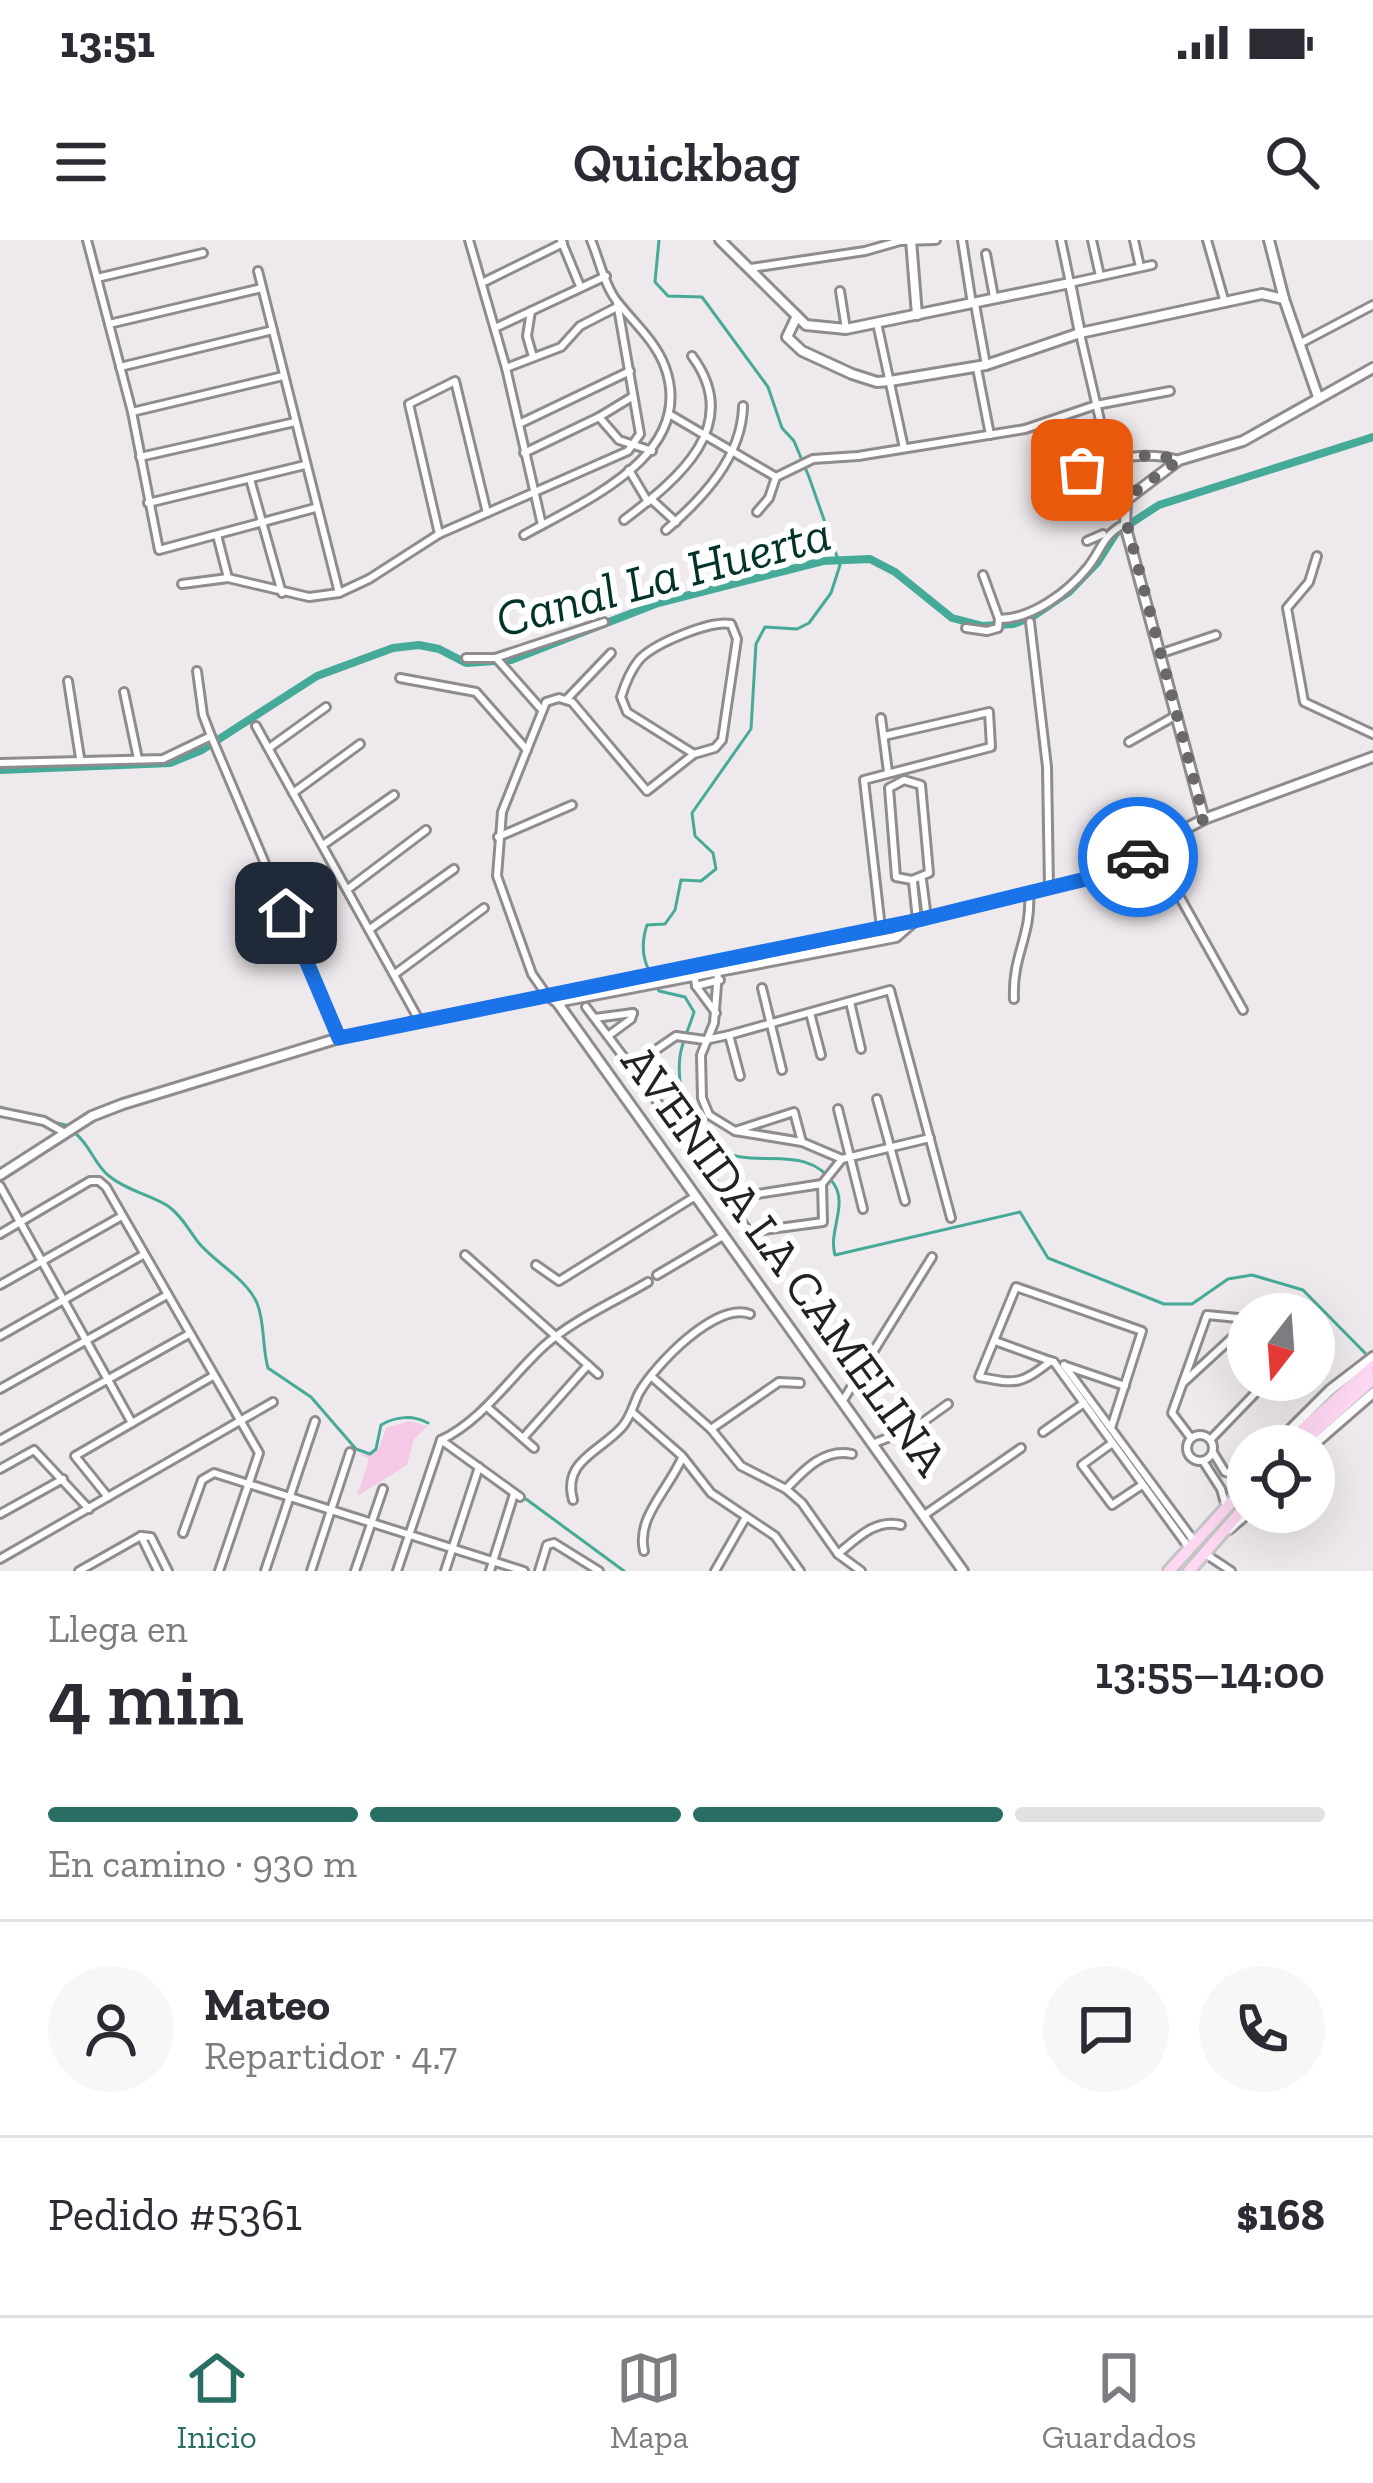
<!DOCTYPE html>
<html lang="es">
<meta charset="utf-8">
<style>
:root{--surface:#fff;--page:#f7f7f7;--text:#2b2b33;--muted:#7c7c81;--line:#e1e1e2;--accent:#296e62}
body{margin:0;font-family:"Zilla Slab",serif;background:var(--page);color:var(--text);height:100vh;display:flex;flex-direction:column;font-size:45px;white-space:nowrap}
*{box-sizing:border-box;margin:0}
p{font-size:39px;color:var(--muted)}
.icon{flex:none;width:66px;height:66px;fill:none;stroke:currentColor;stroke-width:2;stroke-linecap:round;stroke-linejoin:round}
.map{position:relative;height:1331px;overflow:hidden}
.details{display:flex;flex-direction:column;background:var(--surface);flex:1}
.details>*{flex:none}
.needle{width:78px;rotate:197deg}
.fabs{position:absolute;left:1227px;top:1053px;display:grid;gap:24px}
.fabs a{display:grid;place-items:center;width:108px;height:108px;border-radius:50%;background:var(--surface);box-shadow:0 12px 48px #0002;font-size:60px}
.pin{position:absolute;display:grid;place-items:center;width:102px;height:102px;color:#fff;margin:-51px;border-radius:24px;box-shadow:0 6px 18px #0006}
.courier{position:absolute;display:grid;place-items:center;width:120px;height:120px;margin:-60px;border:9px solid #1a73e8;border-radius:50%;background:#fff;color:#222;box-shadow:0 3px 15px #0007}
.summary em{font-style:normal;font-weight:600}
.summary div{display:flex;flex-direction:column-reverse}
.summary{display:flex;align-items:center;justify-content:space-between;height:204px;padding:0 48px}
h1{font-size:78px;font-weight:600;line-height:90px}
.bar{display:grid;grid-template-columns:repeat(4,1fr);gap:18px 12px;align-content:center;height:144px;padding:0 48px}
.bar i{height:15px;border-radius:9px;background:var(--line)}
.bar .selected{background:var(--accent)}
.bar p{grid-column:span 4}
.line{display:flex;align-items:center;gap:30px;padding:0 48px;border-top:3px solid var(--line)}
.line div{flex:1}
.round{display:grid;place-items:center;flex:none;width:126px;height:126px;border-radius:63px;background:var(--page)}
.status{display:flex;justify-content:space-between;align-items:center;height:84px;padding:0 60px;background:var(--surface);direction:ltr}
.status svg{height:33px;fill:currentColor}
header{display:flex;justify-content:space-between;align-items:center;height:156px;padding:0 48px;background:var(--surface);font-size:54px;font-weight:600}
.dock{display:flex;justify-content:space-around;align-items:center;height:168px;border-top:3px solid var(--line);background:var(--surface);font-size:33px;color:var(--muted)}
.dock a{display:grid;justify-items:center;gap:6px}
.dock .selected{color:var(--accent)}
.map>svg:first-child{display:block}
.green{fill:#f5c8e6}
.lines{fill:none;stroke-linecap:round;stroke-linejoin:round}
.stream{stroke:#46aa98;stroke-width:3}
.canal{stroke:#46aa98;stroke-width:8}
.minor-casing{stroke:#8f8b8e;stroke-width:12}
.tertiary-casing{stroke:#8f8b8e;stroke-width:14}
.primary-casing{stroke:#c6c5c6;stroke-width:16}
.minor{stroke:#fff;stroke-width:6}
.tertiary{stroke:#fff;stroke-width:8}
.primary{stroke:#fed7f2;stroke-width:10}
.done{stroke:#6a6769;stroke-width:12;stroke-dasharray:0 21.6}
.route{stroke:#1a73e8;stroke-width:15}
.labels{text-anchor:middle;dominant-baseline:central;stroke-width:12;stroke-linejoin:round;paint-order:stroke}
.street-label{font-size:48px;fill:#232122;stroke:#fff}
.water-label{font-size:51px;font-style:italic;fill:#02332b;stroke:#fff}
</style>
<div class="status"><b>13:51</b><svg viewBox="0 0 49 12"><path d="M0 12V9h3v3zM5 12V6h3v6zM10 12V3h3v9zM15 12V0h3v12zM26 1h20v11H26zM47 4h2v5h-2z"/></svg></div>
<header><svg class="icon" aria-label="menu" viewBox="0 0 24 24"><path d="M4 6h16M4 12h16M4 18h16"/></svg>Quickbag<svg class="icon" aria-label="search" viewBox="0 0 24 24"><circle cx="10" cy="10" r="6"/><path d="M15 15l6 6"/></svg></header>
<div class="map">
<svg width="1373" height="1331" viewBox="0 0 1373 1331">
<rect width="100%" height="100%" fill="#eee9ec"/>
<!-- green -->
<polygon class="green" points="410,1181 427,1186 414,1199 407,1225 357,1256 369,1219 359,1214 372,1215 380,1206 386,1188"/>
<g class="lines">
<!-- stream -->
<g class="stream">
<path d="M659 0 655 42 668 56 702 57 768 147 782 188 794 201 809 237 840 325 831 353 809 383 797 389 765 387 756 404 751 489 692 573 695 596 713 613 716 629 701 641 681 640 675 670 665 684 647 685C638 712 646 727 659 751L685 757 694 772C690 786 682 801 680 816 675 856 695 910 741 917 775 922 812 910 834 944 848 965 828 992 835 1015L1020 972 1048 1018 1164 1064H1192L1228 1039 1252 1035 1303 1050 1365 1113"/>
<polyline points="0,867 15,872"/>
<polyline points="48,881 70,886"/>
<path d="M75 893C90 905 95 925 109 936 127 951 149 954 168 966 181 975 189 990 198 1002 215 1023 246 1038 257 1063 265 1082 262 1107 268 1128L311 1157 356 1209 370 1214 376 1209 381 1185C396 1176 413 1175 428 1183"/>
<polyline points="526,1259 624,1331"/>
</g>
<!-- canal -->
<polyline class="canal" points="0,530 170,523 202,510 317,436 393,408 419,405 439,409 466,423 511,420 658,363 823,321 870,319 895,332 952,378 983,386 1013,384 1032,377 1069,352 1097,323 1116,293 1159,265 1373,197"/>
<defs>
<g id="minor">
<polyline points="87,0 132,172 159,310 315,268"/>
<polyline points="469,0 506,128 542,285"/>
<polyline points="561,0 580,46"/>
<polyline points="962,0 972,64"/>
<polyline points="1061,0 1070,43 1152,25"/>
<polyline points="1092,0 1100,36"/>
<polyline points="1134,0 1140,27"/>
<polyline points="1207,0 1225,63"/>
<polyline points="986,14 994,57"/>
<polyline points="751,28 865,11 900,1 936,0"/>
<polyline points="258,31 339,353"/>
<polyline points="97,38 203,13"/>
<polyline points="482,43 563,3"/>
<polyline points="840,51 846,89"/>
<polyline points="975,64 986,125"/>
<polyline points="531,71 527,96 533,117"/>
<polyline points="877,83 904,208"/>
<polyline points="109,84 262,48"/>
<polyline points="495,88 606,36"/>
<polyline points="1080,94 1109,219"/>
<polyline points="1299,104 1373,65"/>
<polyline points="120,127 273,90"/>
<polyline points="506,128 561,107 580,86 617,67"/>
<polyline points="977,128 990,195"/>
<polyline points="132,172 283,136"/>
<polyline points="669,174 776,237"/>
<polyline points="599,177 619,200 652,211"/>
<polyline points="519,184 630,131"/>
<polyline points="524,213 599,177 632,157"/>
<polyline points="140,217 295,182"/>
<polyline points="629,230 648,262"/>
<path d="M1082 230C1114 217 1146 211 1179 220"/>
<polyline points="776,237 813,219 858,216 1025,189 1096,165 1170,151"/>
<polyline points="250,239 282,353"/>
<polyline points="652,260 676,282"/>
<polyline points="148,263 305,225"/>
<polyline points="757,272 769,258 776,237"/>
<path d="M624 280C678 239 744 186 692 116"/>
<path d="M666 290C703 258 742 217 743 166"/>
<polyline points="439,294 409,164 455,141 487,273"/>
<polyline points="217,295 228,338"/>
<path d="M524 295C584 261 697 215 665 127 655 100 632 81 616 60 604 44 599 19 591 0"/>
<polyline points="1087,301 1103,294"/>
<polyline points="1317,316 1309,342 1287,368 1304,462 1373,494"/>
<polyline points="182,344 228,338 309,357 339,353 369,339 439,294 628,211 640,194 617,62"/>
<path d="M999 379C1032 379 1068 352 1088 327 1103 308 1101 297 1124 284"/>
<polyline points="1030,382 1047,527 1049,648"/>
<polyline points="966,388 987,391 998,388 999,379 983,335"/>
<polyline points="1159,414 1216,395"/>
<polyline points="466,418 495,418 604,382"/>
<polyline points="497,419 542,470"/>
<polyline points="197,431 203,475 211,496 339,798"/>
<polyline points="400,438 476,452 527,510"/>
<polyline points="68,441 80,518"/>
<polyline points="124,452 138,519"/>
<polyline points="566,460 611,413"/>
<polyline points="881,478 888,532"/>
<polyline points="256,486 419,780"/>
<polyline points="1129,502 1175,476"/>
<polyline points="269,508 326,467"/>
<polyline points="0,523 163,519 211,496"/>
<polygon points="904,540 921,545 929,633 912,640 896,637 889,548"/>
<polyline points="293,553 360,504"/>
<polyline points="498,597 572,565"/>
<polyline points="323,605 394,555"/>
<polyline points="1153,609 1243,770"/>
<polyline points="922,640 927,678"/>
<polyline points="913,642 917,680"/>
<polyline points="348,649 426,590"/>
<polyline points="881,688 864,540 991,507 989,472 884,496"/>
<polyline points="370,689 454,629"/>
<polyline points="693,725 696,746 716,773"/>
<polyline points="718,732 714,783 701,815 702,858 709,875 735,891 802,902 842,919"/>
<polyline points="395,734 484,668"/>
<polyline points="696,746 720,740"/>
<polyline points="762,748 782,830"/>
<path d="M546 754 532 734 497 636 502 572 546 462 559 458 572 462 647 551 694 514 715 508 722 500 737 399 731 384C710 380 653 404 639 420 630 431 625 444 621 457L627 472 694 514"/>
<path d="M1014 759C1012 714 1032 697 1029 652"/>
<polyline points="850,762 861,809"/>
<polyline points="586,767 659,864"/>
<polyline points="810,773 821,815"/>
<polyline points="595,778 633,773"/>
<polyline points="729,795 740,836"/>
<polyline points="608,796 631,779 633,773"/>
<polyline points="631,827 676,796 705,800 729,795 890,750 951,978"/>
<polyline points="877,859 905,961"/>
<polyline points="838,869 863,969"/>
<polyline points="0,872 44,881 65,893"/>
<polyline points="735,891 794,872 802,902"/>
<polyline points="709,937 749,992 823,982 822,944"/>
<polyline points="822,944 842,919 930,898"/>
<polyline points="0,946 132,1183"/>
<polyline points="725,959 822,944"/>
<polyline points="0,994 90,941 99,941 106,947 259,1213 219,1331"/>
<polyline points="465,1015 598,1134"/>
<polyline points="536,1025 559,1041 694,957"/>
<polyline points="657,1035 723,996"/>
<polyline points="0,1045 122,976"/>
<polyline points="0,1096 143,1015"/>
<polyline points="995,1101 1053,1122"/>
<path d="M1051 1121C1020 1145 1017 1144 979 1137L1016 1047 1142 1091 1111 1188"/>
<polyline points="1054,1122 1189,1308"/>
<polyline points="1064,1125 1194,1301"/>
<polyline points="1066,1126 1125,1146"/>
<polyline points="652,1137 711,1189 741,1226 786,1249 802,1263 838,1314 861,1331"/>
<polyline points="1184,1142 1248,1083"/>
<polyline points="0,1149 167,1055"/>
<polyline points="842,1162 932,1017"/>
<polyline points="487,1167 534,1208"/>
<polyline points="632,1172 682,1216 711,1253 775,1296 800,1331"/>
<polyline points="711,1189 779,1142 800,1143"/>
<polyline points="1043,1192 1084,1163"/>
<circle cx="1200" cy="1208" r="13"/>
<polyline points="523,1198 588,1125"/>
<polyline points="1191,1198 1172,1173 1207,1075 1248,1079"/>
<polyline points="1211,1199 1268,1140"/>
<polyline points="0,1200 189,1094"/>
<path d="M441 1200C483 1180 510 1137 544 1106 573 1080 614 1062 648 1042"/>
<polyline points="441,1200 520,1257"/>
<polyline points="872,1204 916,1187 948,1164"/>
<polyline points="1111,1204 1082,1225 1112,1265 1142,1245"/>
<polyline points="1214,1214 1225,1232 1246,1237"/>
<polyline points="1203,1221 1221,1249 1225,1263"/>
<polyline points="0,1229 34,1210 89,1269"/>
<path d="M786 1249C804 1230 824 1208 852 1214"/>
<polyline points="108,1257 75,1216 213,1136"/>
<path d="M573 1260C562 1221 600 1212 622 1187 631 1177 633 1165 639 1153 655 1125 716 1061 750 1074"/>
<polyline points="0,1274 63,1239"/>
<polyline points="923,1276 1021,1208"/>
<polyline points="183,1293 202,1240 214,1233 524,1331"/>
<polyline points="141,1296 151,1297 168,1331"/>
<polyline points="141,1296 158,1331"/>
<path d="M644 1311C636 1278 668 1250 682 1218"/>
<polyline points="1204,1313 1231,1331"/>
<path d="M838 1314C856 1299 876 1278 901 1285"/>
<polyline points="0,1319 273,1162"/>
<polyline points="79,1331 141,1296"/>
<polyline points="265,1331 315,1181"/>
<polyline points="311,1331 350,1212"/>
<polyline points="355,1331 383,1249"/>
<polyline points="397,1331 441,1200"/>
<polyline points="445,1331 479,1227"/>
<polyline points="490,1331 514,1254"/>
<polyline points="539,1331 547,1305 554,1303 599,1331"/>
<polyline points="715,1331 746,1277"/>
</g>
<g id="tertiary">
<polyline points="720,0 806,85 846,89 1070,43 1080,93"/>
<polyline points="911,0 917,75"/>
<polyline points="1269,0 1284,59 1318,157"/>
<polyline points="797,76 787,97 802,111 852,134 877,142 890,141 986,125 1080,93 1262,54 1284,59"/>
<polyline points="1204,579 1125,285 1126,260 1179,220 1243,201 1373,128"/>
<polyline points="546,754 557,762 963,1331"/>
<polyline points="557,762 896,697 913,682"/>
<polyline points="0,935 92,876 123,864 339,798 914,681 1094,637 1204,579 1373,517"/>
<polyline points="1274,1206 1330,1150 1373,1117"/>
<polyline points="1312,1206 1373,1153"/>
<polyline points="1229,1289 1249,1272"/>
</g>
<g id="primary">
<polyline points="1284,1206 1373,1126"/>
<polyline points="1299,1206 1373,1139"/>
<polyline points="1169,1331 1248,1244"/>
<polyline points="1189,1331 1248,1263"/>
</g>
</defs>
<!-- minor casing -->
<use href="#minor" class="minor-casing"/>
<!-- tertiary casing -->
<use href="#tertiary" class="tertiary-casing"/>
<!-- primary casing -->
<use href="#primary" class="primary-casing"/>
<!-- minor -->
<use href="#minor" class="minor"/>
<!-- tertiary -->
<use href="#tertiary" class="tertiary"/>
<!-- primary -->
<use href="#primary" class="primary"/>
</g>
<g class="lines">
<!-- done -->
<path class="done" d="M1082 230C1114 217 1145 211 1179 220L1133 253 1123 269 1204 579 1138 617"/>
<!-- route -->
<polyline class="route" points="286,673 339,798 914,681 1094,637 1138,617"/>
</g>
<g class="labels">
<!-- street labels -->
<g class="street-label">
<text transform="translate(785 1020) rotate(54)">AVENIDA LA CAMELINA</text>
</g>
<!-- water labels -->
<g class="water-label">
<text transform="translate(663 336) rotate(-15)">Canal La Huerta</text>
</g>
</g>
</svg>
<div class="fabs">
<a><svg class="needle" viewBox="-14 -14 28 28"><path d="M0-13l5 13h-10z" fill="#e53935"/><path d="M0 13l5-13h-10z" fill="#7c7c81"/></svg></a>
<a><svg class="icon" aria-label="locate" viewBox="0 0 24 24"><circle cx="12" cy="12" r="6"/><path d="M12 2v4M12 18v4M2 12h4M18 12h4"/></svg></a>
</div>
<div class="pin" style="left:1082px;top:230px;background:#ea580c"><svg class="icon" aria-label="bag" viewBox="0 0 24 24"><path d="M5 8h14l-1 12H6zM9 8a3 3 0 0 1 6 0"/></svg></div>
<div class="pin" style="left:286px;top:673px;background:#1f2937"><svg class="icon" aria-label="home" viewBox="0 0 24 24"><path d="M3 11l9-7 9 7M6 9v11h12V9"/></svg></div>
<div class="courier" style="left:1138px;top:617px"><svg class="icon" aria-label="car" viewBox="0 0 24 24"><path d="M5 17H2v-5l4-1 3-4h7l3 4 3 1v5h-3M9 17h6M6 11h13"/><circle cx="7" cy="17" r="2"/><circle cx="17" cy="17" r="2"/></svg></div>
</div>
<section class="details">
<div class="summary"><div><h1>4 min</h1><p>Llega en</p></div><em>13:55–14:00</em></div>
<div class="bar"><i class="selected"></i><i class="selected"></i><i class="selected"></i><i></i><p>En camino · 930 m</p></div>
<div class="line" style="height:216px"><a class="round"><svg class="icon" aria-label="person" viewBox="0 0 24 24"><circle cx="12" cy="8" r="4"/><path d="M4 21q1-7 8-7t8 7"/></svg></a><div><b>Mateo</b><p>Repartidor · 4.7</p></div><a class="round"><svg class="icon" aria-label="chat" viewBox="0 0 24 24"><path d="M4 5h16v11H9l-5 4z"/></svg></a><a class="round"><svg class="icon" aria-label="phone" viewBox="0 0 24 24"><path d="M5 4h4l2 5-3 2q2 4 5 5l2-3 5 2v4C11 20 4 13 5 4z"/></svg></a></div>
<div class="line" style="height:156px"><div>Pedido #5361</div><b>$168</b></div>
</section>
<nav class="dock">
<a class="selected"><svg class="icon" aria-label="home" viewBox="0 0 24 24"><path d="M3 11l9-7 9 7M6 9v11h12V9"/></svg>Inicio</a>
<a><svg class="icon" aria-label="map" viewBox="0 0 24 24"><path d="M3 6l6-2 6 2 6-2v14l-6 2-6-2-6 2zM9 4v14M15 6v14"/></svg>Mapa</a>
<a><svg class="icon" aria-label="saved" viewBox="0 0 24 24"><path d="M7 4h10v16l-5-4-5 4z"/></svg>Guardados</a>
</nav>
